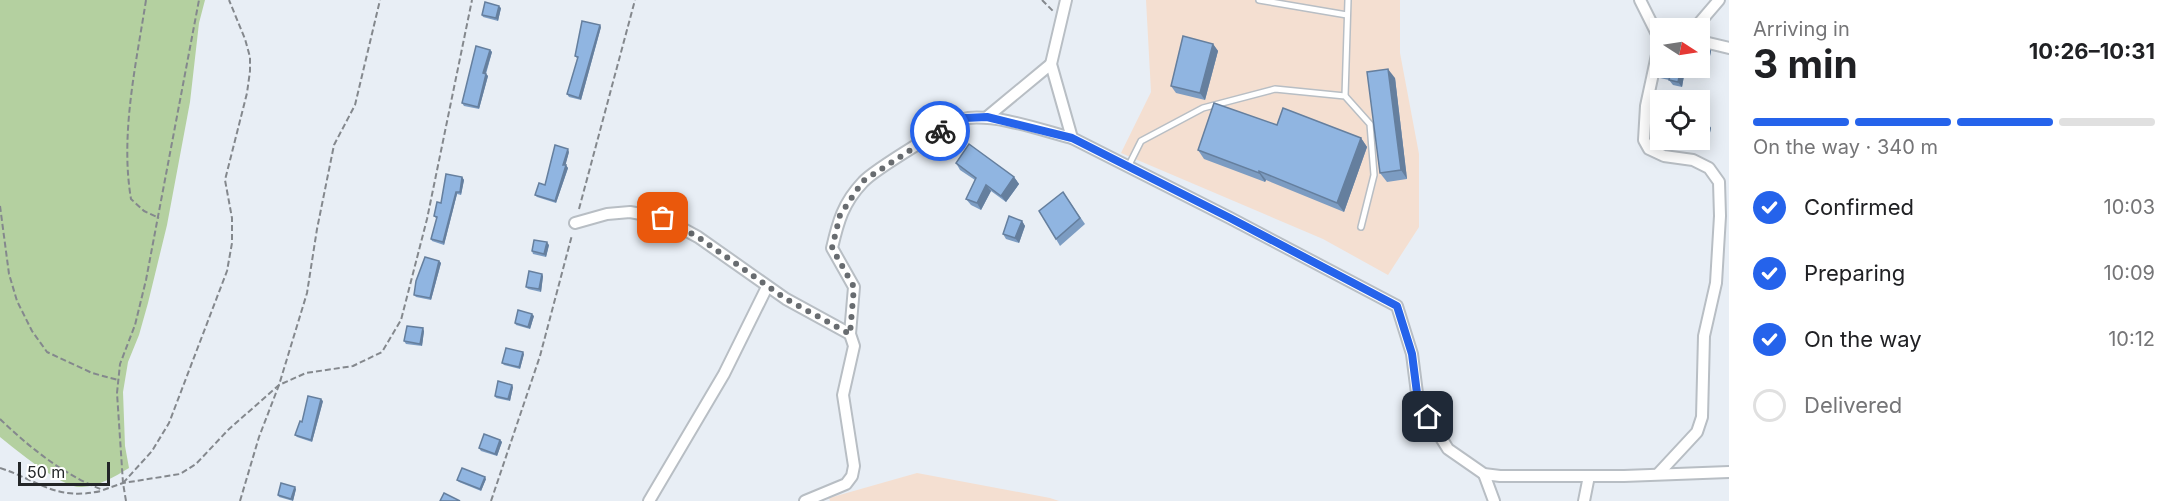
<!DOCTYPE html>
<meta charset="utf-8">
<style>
:root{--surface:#fff;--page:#f2f2f2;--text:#202124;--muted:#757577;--line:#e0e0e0;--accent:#2563eb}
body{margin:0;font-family:Inter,sans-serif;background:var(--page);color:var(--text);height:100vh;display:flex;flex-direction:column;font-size:22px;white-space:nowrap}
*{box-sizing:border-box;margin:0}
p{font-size:20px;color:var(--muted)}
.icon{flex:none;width:33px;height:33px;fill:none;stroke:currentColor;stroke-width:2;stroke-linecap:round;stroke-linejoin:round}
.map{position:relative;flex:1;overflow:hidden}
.sheet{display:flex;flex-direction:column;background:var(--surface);width:450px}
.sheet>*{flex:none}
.needle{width:39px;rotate:102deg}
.buttons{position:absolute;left:1650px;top:18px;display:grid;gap:12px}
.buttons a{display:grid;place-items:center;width:60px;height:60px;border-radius:0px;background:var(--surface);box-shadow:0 3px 15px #0003;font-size:30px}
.scale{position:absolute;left:18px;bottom:15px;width:92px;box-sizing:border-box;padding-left:6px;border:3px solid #232628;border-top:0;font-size:16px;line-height:21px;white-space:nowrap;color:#232628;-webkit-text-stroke:4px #fff;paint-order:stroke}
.pin{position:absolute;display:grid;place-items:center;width:51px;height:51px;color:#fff;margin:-26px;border-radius:12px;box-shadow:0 3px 9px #0006}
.courier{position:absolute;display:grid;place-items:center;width:60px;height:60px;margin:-30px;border:4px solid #2563eb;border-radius:50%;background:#fff;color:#222;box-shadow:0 2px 8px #0007}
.headline em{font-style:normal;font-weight:700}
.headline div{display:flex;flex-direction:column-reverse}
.headline{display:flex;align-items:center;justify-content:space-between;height:102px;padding:0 24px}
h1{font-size:39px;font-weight:700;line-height:45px}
.bar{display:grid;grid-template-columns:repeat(4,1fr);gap:9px 6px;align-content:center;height:72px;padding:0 24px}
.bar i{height:8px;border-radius:4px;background:var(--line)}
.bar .selected{background:var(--accent)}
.bar p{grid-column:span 4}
ol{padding:0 24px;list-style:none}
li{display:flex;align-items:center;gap:18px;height:66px}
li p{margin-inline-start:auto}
li .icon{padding:6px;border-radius:50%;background:var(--accent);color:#fff;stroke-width:4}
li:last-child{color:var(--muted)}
li i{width:33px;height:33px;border:3px solid var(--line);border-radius:50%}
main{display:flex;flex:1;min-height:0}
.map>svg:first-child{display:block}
.industrial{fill:#f4dfd1}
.green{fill:#b4d0a0}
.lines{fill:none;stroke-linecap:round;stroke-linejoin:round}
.service-casing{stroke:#b8bec4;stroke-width:8}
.minor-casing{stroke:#b8bec4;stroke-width:14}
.path{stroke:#84888d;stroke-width:2;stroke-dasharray:6 3;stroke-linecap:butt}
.service{stroke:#fff;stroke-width:5}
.minor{stroke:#fff;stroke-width:10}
.wall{fill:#7c9cc2}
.shaded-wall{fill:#657f9e}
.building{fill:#90b5e1;stroke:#657f9e;stroke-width:1.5}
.done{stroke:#686c70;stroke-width:6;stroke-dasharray:0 10.8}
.route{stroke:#2563eb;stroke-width:8}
</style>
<main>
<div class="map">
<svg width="1729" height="501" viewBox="0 0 1729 501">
<rect width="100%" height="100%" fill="#e8eef5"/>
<!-- industrial -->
<g class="industrial">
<polygon points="1146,0 1400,0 1400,53 1419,154 1419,227 1388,275 1323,239 1121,153 1151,92"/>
<polygon points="917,473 1050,498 1059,501 830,501 829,498"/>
</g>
<!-- green -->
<path class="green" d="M0 0H205L199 23 190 102 167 225 148 303 139 335 128 362 123 392 125 446 129 468C114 477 99 486 82 487 63 489 15 449 0 437Z"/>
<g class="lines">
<defs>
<g id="service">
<polyline points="1259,0 1347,15"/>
<polyline points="1345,96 1348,0"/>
<polyline points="1128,167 1141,141 1203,108 1275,89 1345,96 1370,124 1374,175 1361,227"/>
</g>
<g id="minor">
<polyline points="1066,0 1051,64 1072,138 1230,218 1397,306 1412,354 1418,401 1448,449 1484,474 1500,476 1624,476 1729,472"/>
<polyline points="1640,0 1660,40"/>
<polyline points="1695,28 1719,0"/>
<polyline points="1700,41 1729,48"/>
<polyline points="987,117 1051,64"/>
<polyline points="575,223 607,214 630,212 663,218 698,237 786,299 850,334"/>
<polyline points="1484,474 1494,501"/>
<polyline points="1658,474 1697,432 1702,417 1704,336 1716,283 1720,216 1719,182 1709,168 1693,160 1664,156 1649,149 1644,140 1646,106 1660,41"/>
<polyline points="649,501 724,374 767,287"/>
<path d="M805 501 846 484 852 476 854 466 843 395 854 346 850 334 854 287 832 248C838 222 843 203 863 182 873 171 955 119 968 118 1001 115 1040 130 1072 138"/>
<polyline points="1584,501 1589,476"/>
</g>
</defs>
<!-- service casing -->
<use href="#service" class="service-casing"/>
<!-- minor casing -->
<use href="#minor" class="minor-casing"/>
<!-- path -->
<g class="path">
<path d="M146 0C136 65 120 134 131 199L144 211 159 218"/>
<polyline points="1042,0 1053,11"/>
<polyline points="0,206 9,274 17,301 32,331 47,352 92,373 118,380"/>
<polyline points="579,209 635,0"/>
<path d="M0 419C30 448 64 475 103 490L123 483 180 474 196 464 228 430 279 385 306 373 353 366 382 352 401 320 427 219 472 0"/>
<path d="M0 468C40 481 55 501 101 491"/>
<polyline points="123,483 152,451 169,423 227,271 232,243 232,218 225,180 247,93 250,71 250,57 245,39 229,0"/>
<polyline points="126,501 123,483 117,393 120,364 135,325 146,280 199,0"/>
<polyline points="240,501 259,437 279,385 307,293 317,229 334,145 355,105 380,0"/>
<polyline points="491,501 540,356 572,235"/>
</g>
<!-- service -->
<use href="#service" class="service"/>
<!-- minor -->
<use href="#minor" class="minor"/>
</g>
<!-- wall -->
<g class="wall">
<polygon points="501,8 498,21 483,17 482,15"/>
<polygon points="601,27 581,100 569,97 567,94 578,59 575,56"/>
<polygon points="1213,44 1218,51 1205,100 1176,93 1171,86"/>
<polygon points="1700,44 1708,47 1711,51 1709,61 1700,58"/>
<polygon points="490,50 492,52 486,74 488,76 479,109 464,106 462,103"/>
<polygon points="1660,68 1684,68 1685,70 1682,87 1673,85 1669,80 1660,78 1656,74"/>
<polygon points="1395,78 1407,179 1387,182 1380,173"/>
<polygon points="1708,122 1708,124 1711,128 1707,146 1675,140 1700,140"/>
<polygon points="1277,125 1361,138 1367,147 1344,212 1266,180 1265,182 1204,159 1198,150"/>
<polygon points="569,152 565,165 568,168 556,203 537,197 535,195 545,185"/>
<polygon points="956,163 1014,177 1019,184 1006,202 991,191 981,210 971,205 966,199 975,180 960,170"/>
<polygon points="462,177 464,180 461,195 457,194 444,245 432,241 431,239 437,219 434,216 441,203"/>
<polygon points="1063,192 1085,224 1060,246 1056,239"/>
<polygon points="1022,221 1025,226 1019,243 1006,239 1003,234"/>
<polygon points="549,245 546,257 533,254 532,251"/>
<polygon points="439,261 441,263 431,300 416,297 414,295"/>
<polygon points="543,276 541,292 528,289 526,287"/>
<polygon points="534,316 530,329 516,325 515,323"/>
<polygon points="424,331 422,346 406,344 404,341"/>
<polygon points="524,354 520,369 504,365 502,363"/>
<polygon points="513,387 510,401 496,398 495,396"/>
<polygon points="323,401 312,442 297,437 295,435 302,422"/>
<polygon points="500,440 502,442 497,456 481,451 479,448"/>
<polygon points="486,479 481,491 459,482 457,480"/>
<polygon points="296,489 293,501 279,497 278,495"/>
</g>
<!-- shaded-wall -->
<g class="shaded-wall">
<polygon points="499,6 501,8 498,21 496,18"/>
<polygon points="600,25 601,27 581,100 579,98"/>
<polygon points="1213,44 1218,51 1205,100 1200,93"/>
<polygon points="1708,47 1711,51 1709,61 1706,57"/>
<polygon points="490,50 492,52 485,75 483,73"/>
<polygon points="1681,68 1684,68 1685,70 1682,87 1678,82"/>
<polygon points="1388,69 1395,78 1407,179 1401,170"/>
<polygon points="486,74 488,76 479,109 478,107"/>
<polygon points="1705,118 1711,128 1707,146 1704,141"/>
<polygon points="1361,138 1367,147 1344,212 1337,203"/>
<polygon points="568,149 569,152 565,167 563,165"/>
<polygon points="566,165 568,168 556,203 555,201"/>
<polygon points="1259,171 1266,180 1265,182 1259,173"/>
<polygon points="462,177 464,180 461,195 460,192"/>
<polygon points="1014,177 1019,184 1006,202 1001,196"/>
<polygon points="986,185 991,191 981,210 977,203"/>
<polygon points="456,192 457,194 444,245 443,242"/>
<polygon points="1022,221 1025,226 1019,243 1015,238"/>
<polygon points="547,242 549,245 546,257 544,254"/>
<polygon points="439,261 441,263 431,300 430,298"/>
<polygon points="542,274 543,276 541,292 539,289"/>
<polygon points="532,314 534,316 530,329 528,327"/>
<polygon points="423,328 424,331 422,346 420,344"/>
<polygon points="523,352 524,354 520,369 519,367"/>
<polygon points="512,385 513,387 510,401 508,399"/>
<polygon points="321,399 323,401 312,442 311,440"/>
<polygon points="500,440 502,442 497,456 495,454"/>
<polygon points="485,477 486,479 481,491 480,489"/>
<polygon points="295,487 296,489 293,501 291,499"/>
</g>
<!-- building -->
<g class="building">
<polygon points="485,2 499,6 496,18 482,15"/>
<polygon points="582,21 600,25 579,98 567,94 578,57 575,56"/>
<polygon points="1183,36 1213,44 1200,93 1171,86"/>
<polygon points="1700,44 1708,47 1706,57 1700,55"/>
<polygon points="476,46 490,50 483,73 486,74 478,107 462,103"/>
<polygon points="1659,61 1660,62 1660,68 1681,68 1678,82 1669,80 1670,76 1656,74"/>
<polygon points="1388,69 1401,170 1380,173 1367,72"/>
<polygon points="1214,103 1277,125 1283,108 1361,138 1337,203 1259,171 1259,173 1198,150"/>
<polygon points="1700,117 1705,118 1704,122 1707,123 1704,141 1696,140 1700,140"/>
<polygon points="969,144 1014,177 1001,196 986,185 977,203 966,199 976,178 956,163"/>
<polygon points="555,145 568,149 563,165 566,165 555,201 535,195 539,183 545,185"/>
<polygon points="446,174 462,177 460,192 456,192 443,242 431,239 437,217 434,216 437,202 441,203"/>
<polygon points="1063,192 1080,218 1056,239 1039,211"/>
<polygon points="1009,216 1022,221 1015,238 1003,234"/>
<polygon points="534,240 547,242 544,254 532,251"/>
<polygon points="425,257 439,261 430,298 414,295 416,281"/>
<polygon points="529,271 542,274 539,289 526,287"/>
<polygon points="518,310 532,314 528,327 515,323"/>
<polygon points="407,326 423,328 420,344 404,341"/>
<polygon points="506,348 523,352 519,367 502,363"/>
<polygon points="498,381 512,385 508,399 495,396"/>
<polygon points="308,396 321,399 311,440 295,435 300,421 302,422"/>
<polygon points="484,434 500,440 495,454 479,448"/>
<polygon points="462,468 485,477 480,489 457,480"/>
<polygon points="281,483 295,487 291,499 278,495"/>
<polygon points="444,493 460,501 440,501"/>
</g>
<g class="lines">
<!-- done -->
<polyline class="done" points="663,218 698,237 786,299 850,334 854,287 832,248 840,215 863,181 940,131"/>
<!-- route -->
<polyline class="route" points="940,131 964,118 987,117 1072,138 1230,218 1397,306 1412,354 1418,401 1428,417"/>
</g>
</svg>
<div class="buttons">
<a><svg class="needle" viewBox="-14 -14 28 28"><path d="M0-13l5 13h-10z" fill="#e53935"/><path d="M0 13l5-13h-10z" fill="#757577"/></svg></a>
<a><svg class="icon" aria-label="locate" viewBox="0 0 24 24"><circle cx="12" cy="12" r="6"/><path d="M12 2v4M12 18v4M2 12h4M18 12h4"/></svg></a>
</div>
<div class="scale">50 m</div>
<div class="pin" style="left:663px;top:218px;background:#ea580c"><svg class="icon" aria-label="bag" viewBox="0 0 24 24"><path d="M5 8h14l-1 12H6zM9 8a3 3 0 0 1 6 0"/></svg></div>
<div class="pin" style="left:1428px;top:417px;background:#1f2937"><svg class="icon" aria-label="home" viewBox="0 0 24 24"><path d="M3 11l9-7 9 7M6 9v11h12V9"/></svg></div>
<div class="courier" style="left:940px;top:131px"><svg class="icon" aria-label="bike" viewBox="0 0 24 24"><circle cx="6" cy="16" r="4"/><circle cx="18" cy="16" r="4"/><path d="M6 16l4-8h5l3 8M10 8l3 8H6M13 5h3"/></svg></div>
</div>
<section class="sheet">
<div class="headline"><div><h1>3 min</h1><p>Arriving in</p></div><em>10:26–10:31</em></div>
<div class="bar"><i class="selected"></i><i class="selected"></i><i class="selected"></i><i></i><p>On the way · 340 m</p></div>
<ol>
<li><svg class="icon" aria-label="check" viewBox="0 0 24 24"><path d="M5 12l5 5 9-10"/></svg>Confirmed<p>10:03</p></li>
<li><svg class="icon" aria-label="check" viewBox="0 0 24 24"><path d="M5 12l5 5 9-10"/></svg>Preparing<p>10:09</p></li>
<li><svg class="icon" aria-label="check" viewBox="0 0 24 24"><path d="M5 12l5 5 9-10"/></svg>On the way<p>10:12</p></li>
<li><i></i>Delivered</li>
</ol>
</section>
</main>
